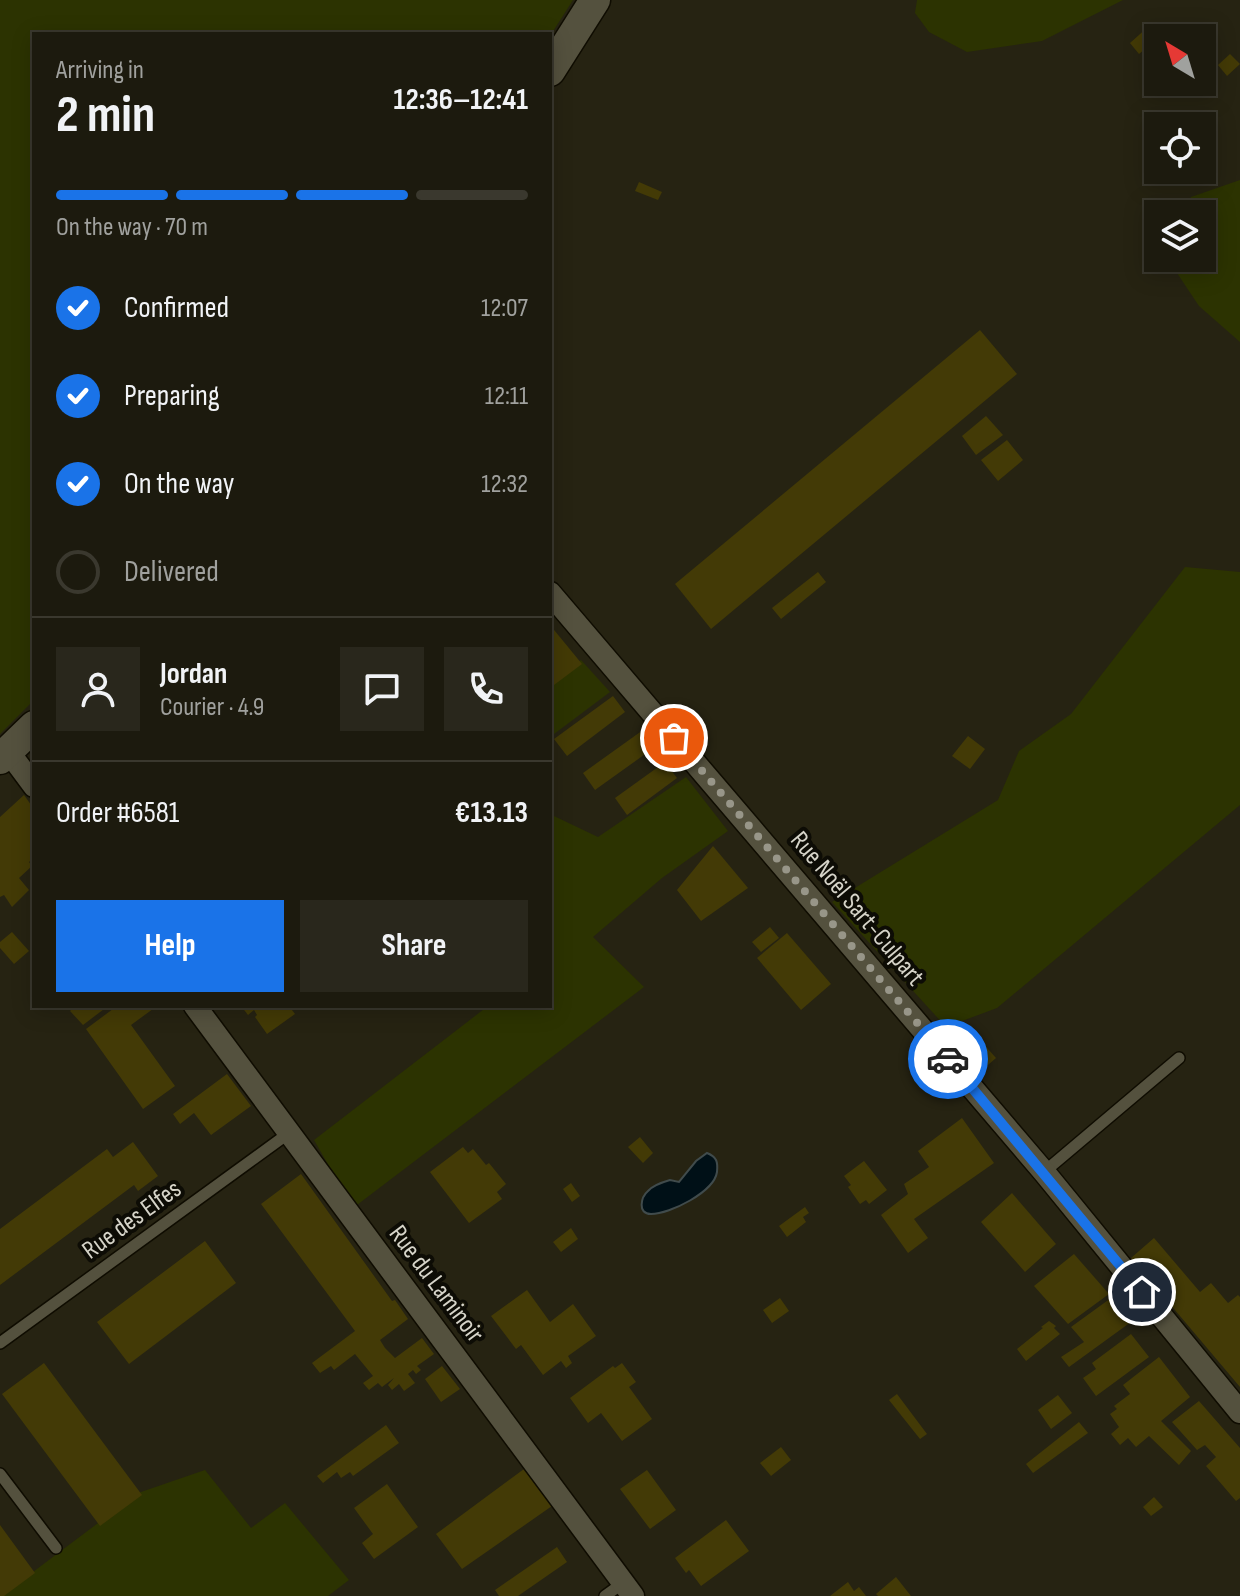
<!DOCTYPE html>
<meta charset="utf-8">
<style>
:root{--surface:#1c1a0e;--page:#29271c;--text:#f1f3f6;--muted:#a0a19e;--line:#3a382e;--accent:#1a73e8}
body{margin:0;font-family:"Sofia Sans Condensed",sans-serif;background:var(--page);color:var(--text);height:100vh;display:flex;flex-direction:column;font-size:30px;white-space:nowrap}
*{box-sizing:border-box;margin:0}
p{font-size:26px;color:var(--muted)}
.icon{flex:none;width:44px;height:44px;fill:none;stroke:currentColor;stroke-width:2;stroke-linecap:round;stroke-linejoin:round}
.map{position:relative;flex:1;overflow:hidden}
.panel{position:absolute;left:32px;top:32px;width:520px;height:976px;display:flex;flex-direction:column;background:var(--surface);border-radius:0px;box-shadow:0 4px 20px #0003,0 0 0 2px var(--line)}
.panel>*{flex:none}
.needle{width:52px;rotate:322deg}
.buttons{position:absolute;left:1144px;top:24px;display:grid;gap:16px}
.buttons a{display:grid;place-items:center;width:72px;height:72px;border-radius:0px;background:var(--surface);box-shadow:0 4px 20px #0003,0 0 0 2px var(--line);font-size:40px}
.pin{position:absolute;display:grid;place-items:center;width:68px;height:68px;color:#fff;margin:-34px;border:4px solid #fff;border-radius:50%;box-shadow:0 2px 8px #0007}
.courier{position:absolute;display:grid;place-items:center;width:80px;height:80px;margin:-40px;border:6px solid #1a73e8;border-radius:50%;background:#fff;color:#222;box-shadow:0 2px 10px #0007}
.overview em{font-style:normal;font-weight:700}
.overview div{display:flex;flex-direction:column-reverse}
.overview{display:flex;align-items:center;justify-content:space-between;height:136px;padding:0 24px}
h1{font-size:52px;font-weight:700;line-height:60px}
.bar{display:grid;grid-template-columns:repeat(4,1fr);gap:12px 8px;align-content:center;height:96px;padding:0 24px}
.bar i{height:10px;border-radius:6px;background:var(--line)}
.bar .selected{background:var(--accent)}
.bar p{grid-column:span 4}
.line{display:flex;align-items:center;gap:20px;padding:0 24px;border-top:2px solid var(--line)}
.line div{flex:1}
.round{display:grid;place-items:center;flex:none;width:84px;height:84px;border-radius:0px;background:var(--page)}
ol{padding:0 24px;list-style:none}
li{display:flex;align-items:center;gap:24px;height:88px}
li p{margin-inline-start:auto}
li .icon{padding:8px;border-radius:50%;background:var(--accent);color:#fff;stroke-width:4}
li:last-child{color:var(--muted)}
li i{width:44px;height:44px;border:4px solid var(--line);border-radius:50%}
.action{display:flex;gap:16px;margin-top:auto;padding:16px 24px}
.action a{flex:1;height:92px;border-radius:0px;background:var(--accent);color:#fff;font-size:32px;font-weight:700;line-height:92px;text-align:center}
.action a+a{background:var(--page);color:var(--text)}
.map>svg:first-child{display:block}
.green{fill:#2c3301}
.water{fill:#001017;stroke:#404b4c;stroke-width:2}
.building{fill:#433a06}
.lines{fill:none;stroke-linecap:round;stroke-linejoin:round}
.lane-casing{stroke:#0f0c01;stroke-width:14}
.street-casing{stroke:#0f0c01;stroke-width:25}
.secondary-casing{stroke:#0f0c01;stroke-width:33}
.lane{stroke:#54513e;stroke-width:11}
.street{stroke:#54513e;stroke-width:22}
.secondary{stroke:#54513e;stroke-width:30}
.done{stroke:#989689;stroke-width:8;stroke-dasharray:0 14.4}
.route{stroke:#1a73e8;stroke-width:10}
.labels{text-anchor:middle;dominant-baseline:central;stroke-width:8;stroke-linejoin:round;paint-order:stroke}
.street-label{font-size:26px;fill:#d6d4c9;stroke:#0d0c05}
</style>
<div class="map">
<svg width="1240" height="1596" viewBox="0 0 1240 1596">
<rect width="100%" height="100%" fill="#262312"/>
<!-- green -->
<g class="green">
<polygon points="0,0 573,0 550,36 34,34 34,700 0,734"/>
<polygon points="917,0 1123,0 1042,41 967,52 929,32 915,13"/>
<polygon points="1240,180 1240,342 1199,306 1167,258 1202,258 1202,214 1183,214 1191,197"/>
<polygon points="1185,567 1240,572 1240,805 997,1008 946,1027 832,902 998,800 1019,751 1071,714"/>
<polygon points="581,660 610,692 550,737 550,684"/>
<polygon points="686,777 728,831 662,878 593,937 644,987 353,1208 314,1140 488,1006 550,1006 550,819 554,816 598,837"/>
<polygon points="205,1470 251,1528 285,1503 349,1580 328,1596 1,1596 138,1493"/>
</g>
<!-- water -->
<path class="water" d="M707 1153C717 1157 718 1162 717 1172 714 1192 670 1214 651 1214 637 1214 641 1197 648 1191 653 1185 663 1182 670 1180L679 1182 696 1161Z"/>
<!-- building -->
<g class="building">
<polygon points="1149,26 1158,38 1139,54 1130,43"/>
<polygon points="1230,54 1240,64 1227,76 1218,65"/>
<polygon points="639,182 662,192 658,200 635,191"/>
<polygon points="980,330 1017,374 711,629 675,584"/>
<polygon points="986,416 1003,435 976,455 962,436"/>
<polygon points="1007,440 1023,460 998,481 981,460"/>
<polygon points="818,572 826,582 781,619 772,608"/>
<polygon points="550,625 582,664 550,688"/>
<polygon points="613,696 625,712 567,756 554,739"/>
<polygon points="643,730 655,747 595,790 583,773"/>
<polygon points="968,736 985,749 970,769 952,756"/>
<polygon points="665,762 677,778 627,815 615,798"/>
<polygon points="24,795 34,809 34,857 29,862 32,866 19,878 29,890 12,907 4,895 0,897 0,817"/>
<polygon points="713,846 748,888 701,921 677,890"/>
<polygon points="770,927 779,938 761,952 752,942"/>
<polygon points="12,932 29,951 14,964 0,948 0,942"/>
<polygon points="787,933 831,984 801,1010 757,958"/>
<polygon points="75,1006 108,1006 83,1025 70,1011"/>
<polygon points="117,1006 157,1006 131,1025 175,1086 143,1109 86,1029"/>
<polygon points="241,1006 289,1006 295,1014 267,1034 255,1017 257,1015 254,1010 248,1015"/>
<polygon points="972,1031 996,1058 981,1071 957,1044"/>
<polygon points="227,1074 251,1106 211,1135 194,1113 180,1124 173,1114"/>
<polygon points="962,1118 994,1163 914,1219 928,1238 908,1253 881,1215 908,1194 904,1184 929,1167 918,1151"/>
<polygon points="640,1137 653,1153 643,1163 628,1147"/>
<polygon points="133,1142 158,1176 138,1191 134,1185 0,1285 0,1229 107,1149 113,1157"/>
<polygon points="463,1147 468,1153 473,1149 486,1165 489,1163 506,1184 497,1192 502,1199 469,1223 430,1172"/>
<polygon points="864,1161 887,1190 869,1204 866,1200 860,1204 848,1187 851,1185 844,1176"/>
<polygon points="301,1174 392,1301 395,1300 408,1319 380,1340 385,1348 395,1358 422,1338 434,1354 417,1366 421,1370 416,1374 413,1370 408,1374 415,1383 404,1391 399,1384 392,1390 388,1385 394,1378 382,1387 378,1383 369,1390 363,1383 373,1376 355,1354 334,1370 331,1366 320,1373 312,1363 355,1331 261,1204"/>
<polygon points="571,1183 580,1196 572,1202 563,1189"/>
<polygon points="1012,1193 1056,1244 1025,1272 981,1222"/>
<polygon points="805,1207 809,1213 803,1217 806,1222 787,1237 779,1226"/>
<polygon points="571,1228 578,1239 561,1252 553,1242"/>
<polygon points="1154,1238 1200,1292 1211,1283 1228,1303 1238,1295 1240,1297 1240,1387 1131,1258"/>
<polygon points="205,1241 236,1283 129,1364 97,1322"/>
<polygon points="1074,1254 1109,1294 1068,1324 1034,1286"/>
<polygon points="527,1290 550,1322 573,1304 596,1336 568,1356 572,1363 566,1368 561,1361 543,1375 521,1345 516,1349 491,1316"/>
<polygon points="780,1298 789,1311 772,1323 763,1310"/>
<polygon points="1111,1298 1131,1322 1069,1367 1061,1357 1084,1342 1071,1327"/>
<polygon points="1049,1321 1056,1326 1054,1328 1060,1334 1026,1361 1017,1349 1043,1328 1041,1327"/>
<polygon points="1131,1334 1149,1357 1096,1396 1083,1378 1096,1369 1092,1363"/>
<polygon points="1159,1357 1190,1397 1161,1421 1191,1451 1179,1465 1149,1436 1136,1447 1128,1438 1120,1445 1111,1434 1119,1427 1110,1414 1117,1409 1114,1406 1130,1394 1123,1385"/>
<polygon points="44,1363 142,1495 100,1526 2,1394"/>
<polygon points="622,1363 636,1382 629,1387 652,1419 622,1441 601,1413 588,1423 570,1398 613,1366 615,1368"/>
<polygon points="442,1366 460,1389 441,1402 425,1379"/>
<polygon points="897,1394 927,1434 920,1439 889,1400"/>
<polygon points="1058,1395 1072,1413 1051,1429 1038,1410"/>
<polygon points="1199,1401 1240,1448 1240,1498 1236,1501 1206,1466 1216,1457 1205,1445 1197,1450 1172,1422"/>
<polygon points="1079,1422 1088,1433 1033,1473 1026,1464"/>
<polygon points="386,1425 399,1443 353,1476 350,1472 341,1478 337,1472 323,1483 317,1476"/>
<polygon points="781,1447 791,1460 771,1476 760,1463"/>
<polygon points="524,1469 552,1506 462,1569 436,1534"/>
<polygon points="647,1470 676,1510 650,1529 620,1489"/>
<polygon points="387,1484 418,1527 374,1559 362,1543 373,1534 354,1508"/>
<polygon points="1154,1497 1163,1507 1151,1516 1143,1507"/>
<polygon points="726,1520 749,1551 701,1586 689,1570 686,1573 675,1558"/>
<polygon points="0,1525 35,1573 4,1596 0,1596"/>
<polygon points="557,1547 567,1562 518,1596 499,1596 495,1590"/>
<polygon points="896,1577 911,1596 878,1596 876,1594"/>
<polygon points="848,1582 854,1591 859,1587 866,1596 830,1596"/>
</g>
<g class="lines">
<defs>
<g id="lane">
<polyline points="1044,1172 1179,1058"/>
<polyline points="0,1343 289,1133"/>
<polyline points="0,1474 56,1548"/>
<polyline points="605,1596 623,1583"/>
</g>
<g id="street">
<polyline points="550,593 1044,1172 1240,1412"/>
<polyline points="8,751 34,786"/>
<polyline points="195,1006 633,1596"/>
</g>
<g id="secondary">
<polyline points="550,71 595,0"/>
<polyline points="0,759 34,726"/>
</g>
</defs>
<!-- lane casing -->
<use href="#lane" class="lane-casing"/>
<!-- street casing -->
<use href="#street" class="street-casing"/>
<!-- secondary casing -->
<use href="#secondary" class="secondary-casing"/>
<!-- lane -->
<use href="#lane" class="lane"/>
<!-- street -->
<use href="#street" class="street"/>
<!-- secondary -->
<use href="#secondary" class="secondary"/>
</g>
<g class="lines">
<!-- done -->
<polyline class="done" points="674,738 948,1059"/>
<!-- route -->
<polyline class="route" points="948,1059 1142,1292"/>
</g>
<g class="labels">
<!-- street labels -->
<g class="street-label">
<text transform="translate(857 909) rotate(50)">Rue Noël Sart-Culpart</text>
<text transform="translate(132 1220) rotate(-36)">Rue des Elfes</text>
<text transform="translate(436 1284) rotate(53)">Rue du Laminoir</text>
</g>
</g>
</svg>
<div class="buttons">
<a><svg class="needle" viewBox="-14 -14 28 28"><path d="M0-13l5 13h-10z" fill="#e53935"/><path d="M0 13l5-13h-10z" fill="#a0a19e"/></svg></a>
<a><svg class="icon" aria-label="locate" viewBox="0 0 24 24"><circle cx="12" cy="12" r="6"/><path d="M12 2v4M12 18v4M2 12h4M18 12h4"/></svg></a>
<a><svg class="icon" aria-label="layers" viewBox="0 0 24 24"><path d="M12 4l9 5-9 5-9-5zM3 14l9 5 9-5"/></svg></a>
</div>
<div class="pin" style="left:674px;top:738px;background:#ea580c"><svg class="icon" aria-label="bag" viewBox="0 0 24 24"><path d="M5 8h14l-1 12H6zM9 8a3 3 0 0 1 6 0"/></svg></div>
<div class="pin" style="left:1142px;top:1292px;background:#1f2937"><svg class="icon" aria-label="home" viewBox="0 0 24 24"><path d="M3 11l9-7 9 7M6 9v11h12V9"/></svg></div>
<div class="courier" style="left:948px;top:1059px"><svg class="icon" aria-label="car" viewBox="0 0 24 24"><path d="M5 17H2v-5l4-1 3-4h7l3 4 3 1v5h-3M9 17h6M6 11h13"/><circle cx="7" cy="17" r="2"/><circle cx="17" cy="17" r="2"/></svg></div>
<section class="panel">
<div class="overview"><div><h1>2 min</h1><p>Arriving in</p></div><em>12:36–12:41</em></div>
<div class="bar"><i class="selected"></i><i class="selected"></i><i class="selected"></i><i></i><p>On the way · 70 m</p></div>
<ol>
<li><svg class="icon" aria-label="check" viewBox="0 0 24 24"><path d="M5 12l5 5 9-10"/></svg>Confirmed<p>12:07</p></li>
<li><svg class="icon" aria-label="check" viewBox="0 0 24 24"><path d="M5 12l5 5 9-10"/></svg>Preparing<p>12:11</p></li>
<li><svg class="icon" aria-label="check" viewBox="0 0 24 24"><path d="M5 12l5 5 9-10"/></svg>On the way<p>12:32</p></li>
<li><i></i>Delivered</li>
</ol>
<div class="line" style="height:144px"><a class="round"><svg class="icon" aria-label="person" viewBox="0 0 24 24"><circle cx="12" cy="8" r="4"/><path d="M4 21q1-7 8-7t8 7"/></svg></a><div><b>Jordan</b><p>Courier · 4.9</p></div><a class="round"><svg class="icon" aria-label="chat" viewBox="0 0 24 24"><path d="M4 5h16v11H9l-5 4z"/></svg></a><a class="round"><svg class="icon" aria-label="phone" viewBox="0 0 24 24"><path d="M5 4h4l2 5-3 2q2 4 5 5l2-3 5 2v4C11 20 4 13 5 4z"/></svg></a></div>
<div class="line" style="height:104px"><div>Order #6581</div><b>€13.13</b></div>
<div class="action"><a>Help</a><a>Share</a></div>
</section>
</div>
